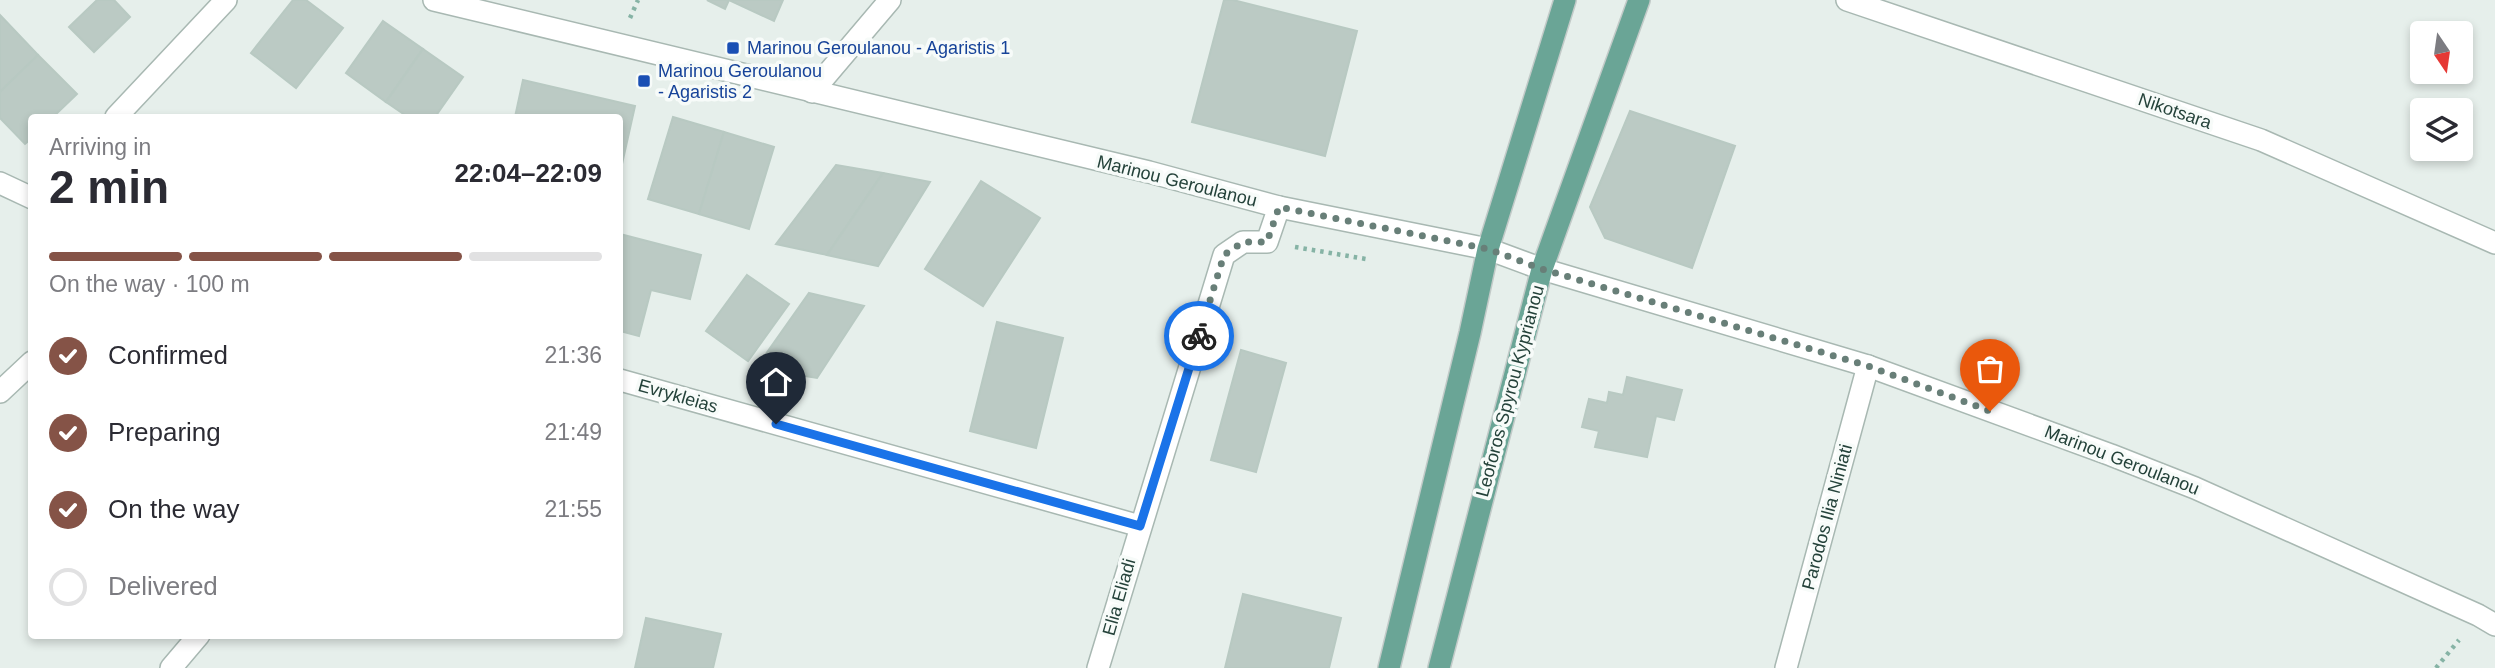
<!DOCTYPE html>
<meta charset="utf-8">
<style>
:root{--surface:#fff;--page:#f7f7f7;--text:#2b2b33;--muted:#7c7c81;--line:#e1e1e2;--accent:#855347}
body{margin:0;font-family:Helvetica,sans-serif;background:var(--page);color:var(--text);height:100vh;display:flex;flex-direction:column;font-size:26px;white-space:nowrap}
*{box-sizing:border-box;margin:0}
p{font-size:23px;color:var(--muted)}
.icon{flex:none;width:38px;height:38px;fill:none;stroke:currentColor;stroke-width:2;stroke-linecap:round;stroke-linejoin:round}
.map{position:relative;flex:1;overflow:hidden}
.sheet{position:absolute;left:28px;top:114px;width:595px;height:525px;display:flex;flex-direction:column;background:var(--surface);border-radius:7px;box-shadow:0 4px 10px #0003}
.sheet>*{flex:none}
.needle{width:46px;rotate:167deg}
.tools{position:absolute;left:2410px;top:21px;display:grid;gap:14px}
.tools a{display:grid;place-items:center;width:63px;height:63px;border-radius:7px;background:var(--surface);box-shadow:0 4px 10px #0003;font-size:35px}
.pin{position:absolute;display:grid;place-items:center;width:60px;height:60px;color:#fff;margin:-72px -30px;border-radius:50% 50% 50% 0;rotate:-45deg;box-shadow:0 0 7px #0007}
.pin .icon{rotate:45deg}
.courier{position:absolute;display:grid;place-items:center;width:70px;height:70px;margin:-35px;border:5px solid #1a73e8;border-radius:50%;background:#fff;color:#222;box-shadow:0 2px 9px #0007}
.overview em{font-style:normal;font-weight:800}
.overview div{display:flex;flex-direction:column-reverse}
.overview{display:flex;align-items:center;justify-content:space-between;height:119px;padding:0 21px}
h1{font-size:46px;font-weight:800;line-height:52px}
.bar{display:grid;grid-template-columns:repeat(4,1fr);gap:10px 7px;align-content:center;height:84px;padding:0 21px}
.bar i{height:9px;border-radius:5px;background:var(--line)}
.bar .on{background:var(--accent)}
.bar p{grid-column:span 4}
ol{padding:0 21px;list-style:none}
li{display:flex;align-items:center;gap:21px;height:77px}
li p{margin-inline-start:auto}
li .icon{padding:7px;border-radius:50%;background:var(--accent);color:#fff;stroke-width:4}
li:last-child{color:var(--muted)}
li i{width:38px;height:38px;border:4px solid var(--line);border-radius:50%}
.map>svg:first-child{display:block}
.building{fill:#bbcac4;stroke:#b8c9c2;stroke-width:2}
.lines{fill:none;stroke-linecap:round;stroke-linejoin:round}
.minor-casing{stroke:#a8b8b2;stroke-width:24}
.major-casing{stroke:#c2cac8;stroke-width:24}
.path{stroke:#86b3a5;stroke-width:4.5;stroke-dasharray:3.5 5;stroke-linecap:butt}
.minor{stroke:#fff;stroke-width:21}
.major{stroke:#6aa596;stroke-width:21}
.done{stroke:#687f78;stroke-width:7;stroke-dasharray:0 12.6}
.route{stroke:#1a73e8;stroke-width:9}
.transit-dot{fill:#1a4fb4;stroke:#f7fbf9;stroke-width:2.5}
.labels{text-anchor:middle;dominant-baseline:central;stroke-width:7;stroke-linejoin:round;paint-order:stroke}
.transit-label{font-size:18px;fill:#164399;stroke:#f7fbf9;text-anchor:start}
.street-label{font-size:18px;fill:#24423a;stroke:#f7fbf9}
</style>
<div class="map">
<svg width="2495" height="668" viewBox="0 0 2495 668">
<rect width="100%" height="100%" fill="#e6efeb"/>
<!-- building -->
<g class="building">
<polygon points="97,0 114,0 130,17 94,52 69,27"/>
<polygon points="293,0 306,0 343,28 296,88 251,53"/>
<polygon points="707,0 783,0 774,21 729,0 725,9"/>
<polygon points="1224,0 1233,0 1357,31 1325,156 1192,122"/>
<polygon points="0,15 38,55 0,92"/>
<polygon points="383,21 423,49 386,102 346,73"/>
<polygon points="423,49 463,77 435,117 408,117 386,102"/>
<polygon points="38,55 77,94 53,117 32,117 32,138 25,144 0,118 0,92"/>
<polygon points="523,80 635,106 620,173 620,117 515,117"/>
<polygon points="1630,111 1735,146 1692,268 1605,238 1590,207"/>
<polygon points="673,117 724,132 699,214 648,199"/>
<polygon points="724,132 774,147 749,229 699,214"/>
<polygon points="836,165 883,173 827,255 776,244"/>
<polygon points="883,173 930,182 878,266 827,255"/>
<polygon points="981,181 1040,218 983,306 925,269"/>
<polygon points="620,234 701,255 690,299 651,290 639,336 620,331"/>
<polygon points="747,275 789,304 748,361 706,331"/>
<polygon points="809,293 864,306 817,378 756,368"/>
<polygon points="997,322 1063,338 1036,448 970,431"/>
<polygon points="1241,350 1286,363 1256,472 1211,460"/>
<polygon points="1627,377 1682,390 1674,420 1656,416 1647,457 1595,447 1599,431 1582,427 1589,399 1607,403 1609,392 1623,395"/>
<polygon points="1243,594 1341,618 1329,668 1225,668"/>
<polygon points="646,618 721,634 713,668 635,668"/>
</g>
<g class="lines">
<defs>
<g id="minor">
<polyline points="434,0 1149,172 1279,207 1488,249 1542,269 1868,366 2111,455 2195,488 2478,615 2495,625"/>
<polyline points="1847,0 2261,140 2495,243"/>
<polyline points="812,92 890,0"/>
<polyline points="116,117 226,0"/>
<polyline points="0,183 32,198"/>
<polyline points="620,380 1140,526"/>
<polyline points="0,392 32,362"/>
<polyline points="171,668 199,635"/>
<polyline points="1098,668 1224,255 1243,242 1267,242 1279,207"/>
<polyline points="1786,668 1868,366"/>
</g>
<g id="major">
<polyline points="1389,668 1470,333 1488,249 1565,0"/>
<polyline points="1439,668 1542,269 1639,0"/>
</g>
</defs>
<!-- minor casing -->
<use href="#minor" class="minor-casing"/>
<!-- major casing -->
<use href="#major" class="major-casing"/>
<!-- path -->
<g class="path">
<polyline points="630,18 638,0"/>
<polyline points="1295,247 1366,259"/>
<polyline points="2436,668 2459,640"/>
</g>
<!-- minor -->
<use href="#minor" class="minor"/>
<!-- major -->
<use href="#major" class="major"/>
</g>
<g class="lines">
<!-- done -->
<polyline class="done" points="1199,336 1224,255 1243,242 1267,242 1279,207 1488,249 1542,269 1868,366 1990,411"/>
<!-- route -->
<polyline class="route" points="776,424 1140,526 1199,336"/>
</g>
<!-- markers -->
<g class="transit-dot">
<rect x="726" y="41" width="14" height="14" rx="3.5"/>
<rect x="637" y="74" width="14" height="14" rx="3.5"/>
</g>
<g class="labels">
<!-- transit labels -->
<g class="transit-label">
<text x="747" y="48">Marinou Geroulanou - Agaristis 1</text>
<text x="658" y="71">Marinou Geroulanou<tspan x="658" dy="21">- Agaristis 2</tspan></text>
</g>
<!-- street labels -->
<g class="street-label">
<text transform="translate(2175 111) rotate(19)">Nikotsara</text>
<text transform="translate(1177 181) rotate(14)">Marinou Geroulanou</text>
<text transform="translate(1510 391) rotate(-75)">Leoforos Spyrou Kyprianou</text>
<text transform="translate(678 396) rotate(16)">Evrykleias</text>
<text transform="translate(2122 460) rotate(21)">Marinou Geroulanou</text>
<text transform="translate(1827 517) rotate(-75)">Parodos Ilia Niniati</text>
<text transform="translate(1119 597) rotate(-74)">Elia Eliadi</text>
</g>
</g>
</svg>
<div class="tools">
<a><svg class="needle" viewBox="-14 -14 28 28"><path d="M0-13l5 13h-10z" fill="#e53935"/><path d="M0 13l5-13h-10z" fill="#7c7c81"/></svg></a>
<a><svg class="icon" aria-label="layers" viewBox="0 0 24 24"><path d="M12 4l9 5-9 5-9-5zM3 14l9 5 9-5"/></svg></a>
</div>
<div class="pin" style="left:1990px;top:411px;background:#ea580c"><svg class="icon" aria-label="bag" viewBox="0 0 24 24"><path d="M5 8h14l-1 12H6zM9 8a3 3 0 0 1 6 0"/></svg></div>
<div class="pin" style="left:776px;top:424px;background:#1f2937"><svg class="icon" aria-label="home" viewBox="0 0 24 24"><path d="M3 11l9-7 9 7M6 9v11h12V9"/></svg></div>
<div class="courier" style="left:1199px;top:336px"><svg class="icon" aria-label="bike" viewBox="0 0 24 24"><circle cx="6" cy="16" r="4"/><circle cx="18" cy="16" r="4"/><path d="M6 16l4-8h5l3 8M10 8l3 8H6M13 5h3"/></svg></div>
<section class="sheet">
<div class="overview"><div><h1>2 min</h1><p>Arriving in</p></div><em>22:04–22:09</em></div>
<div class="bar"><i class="on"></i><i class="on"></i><i class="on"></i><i></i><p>On the way · 100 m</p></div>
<ol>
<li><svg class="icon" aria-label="check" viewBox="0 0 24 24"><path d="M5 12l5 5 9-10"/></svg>Confirmed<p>21:36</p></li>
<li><svg class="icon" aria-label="check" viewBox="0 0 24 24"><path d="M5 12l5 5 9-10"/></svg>Preparing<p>21:49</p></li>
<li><svg class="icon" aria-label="check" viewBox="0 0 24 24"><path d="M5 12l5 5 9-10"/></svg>On the way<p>21:55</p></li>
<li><i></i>Delivered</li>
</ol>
</section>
</div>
